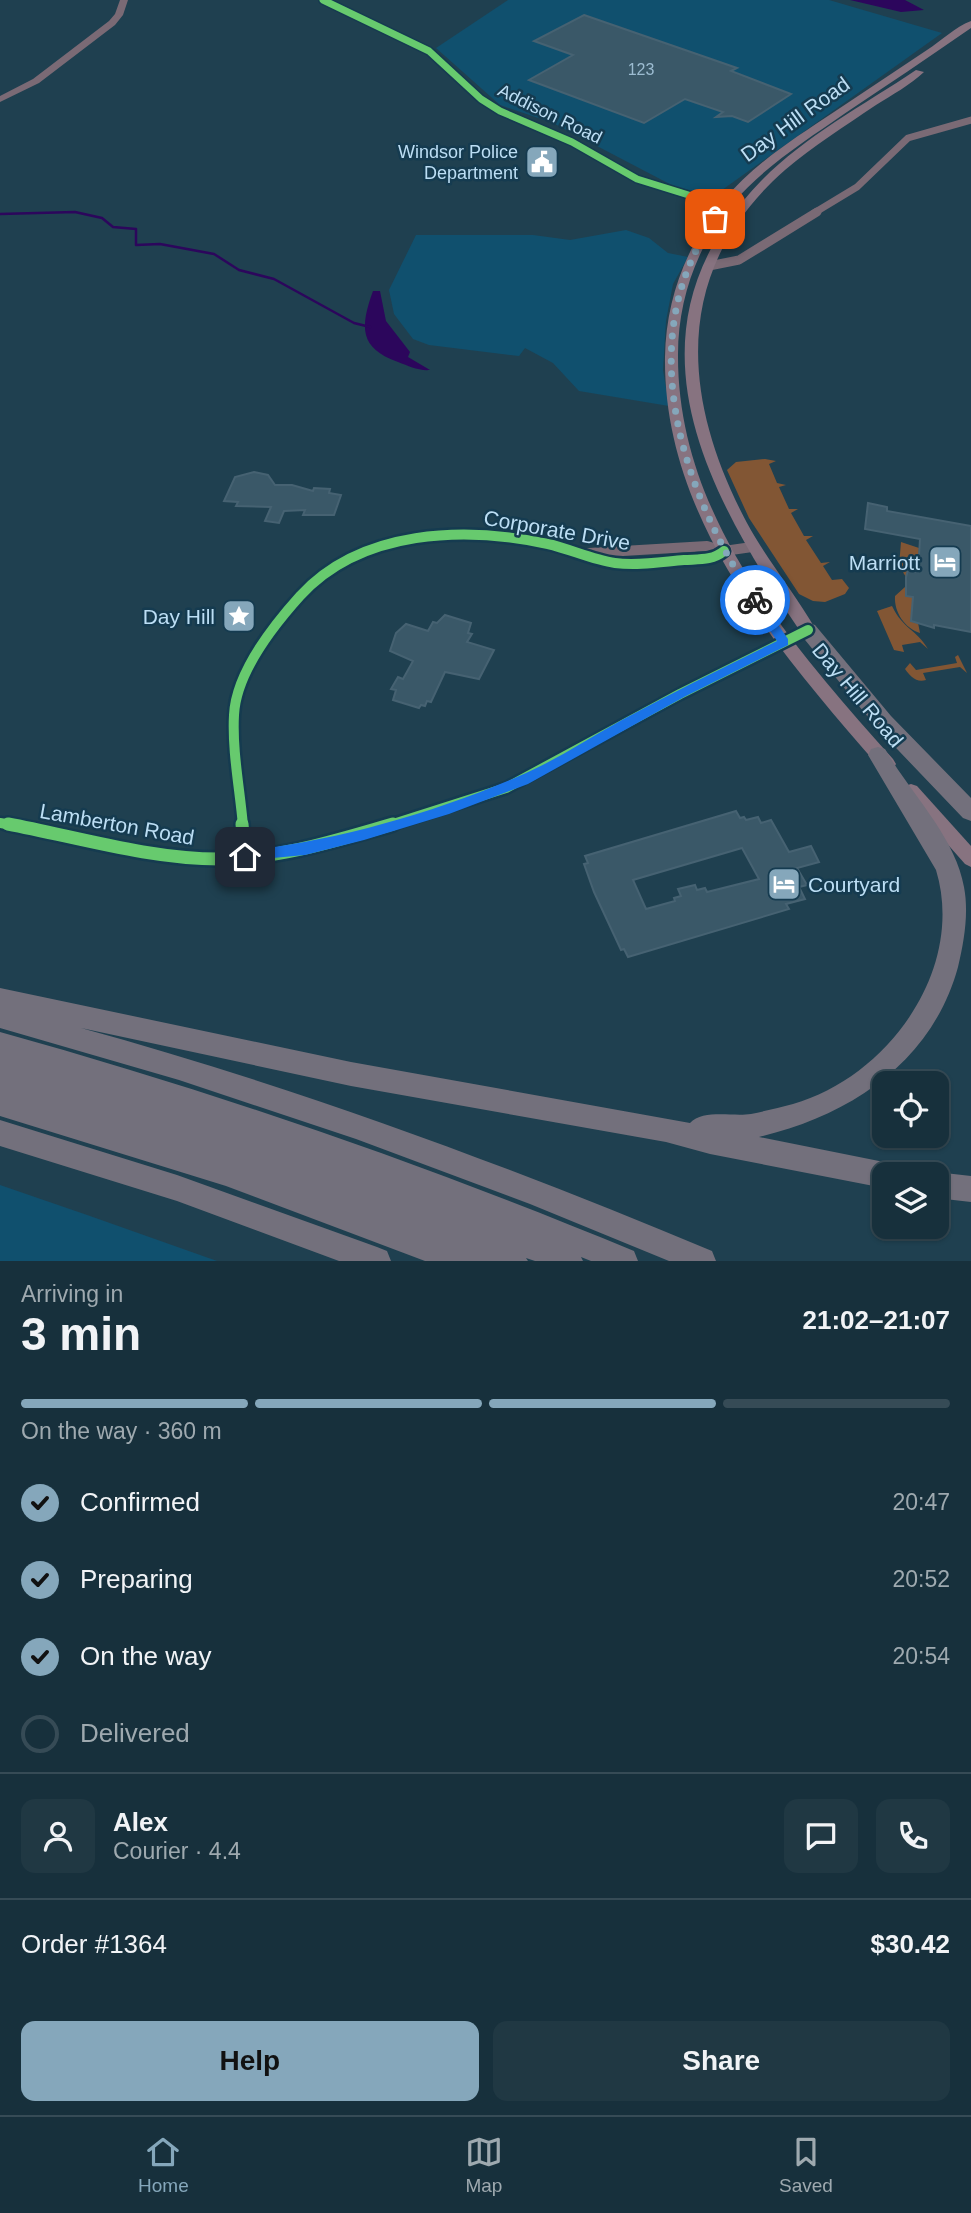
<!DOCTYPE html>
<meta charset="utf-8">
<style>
:root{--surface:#17303c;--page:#203843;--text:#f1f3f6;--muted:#9ea9af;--line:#364b56;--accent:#85a7bb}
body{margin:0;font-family:Helvetica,sans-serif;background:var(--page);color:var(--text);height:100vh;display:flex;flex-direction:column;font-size:26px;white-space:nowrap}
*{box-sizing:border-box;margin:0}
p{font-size:23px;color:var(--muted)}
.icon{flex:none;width:38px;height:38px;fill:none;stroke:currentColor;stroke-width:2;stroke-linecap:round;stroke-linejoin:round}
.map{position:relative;height:1261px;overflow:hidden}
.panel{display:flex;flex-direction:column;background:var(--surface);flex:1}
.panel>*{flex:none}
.buttons{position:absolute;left:872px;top:1071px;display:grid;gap:14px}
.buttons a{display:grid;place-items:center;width:77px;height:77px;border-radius:14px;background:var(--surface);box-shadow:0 2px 5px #0004,0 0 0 2px var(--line);font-size:35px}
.pin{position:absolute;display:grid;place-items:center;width:60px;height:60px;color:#fff;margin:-30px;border-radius:14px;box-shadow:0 4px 10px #0006}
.courier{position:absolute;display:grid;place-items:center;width:70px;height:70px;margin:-35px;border:5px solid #1a73e8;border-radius:50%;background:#fff;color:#222;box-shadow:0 2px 9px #0007}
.summary em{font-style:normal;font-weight:600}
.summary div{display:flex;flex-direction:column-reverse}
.summary{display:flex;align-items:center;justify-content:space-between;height:119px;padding:0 21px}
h1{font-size:46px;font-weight:600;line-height:52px}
.bar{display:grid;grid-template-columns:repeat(4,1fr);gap:10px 7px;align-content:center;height:84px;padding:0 21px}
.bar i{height:9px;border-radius:5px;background:var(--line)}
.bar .on{background:var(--accent)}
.bar p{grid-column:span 4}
.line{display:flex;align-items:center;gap:18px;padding:0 21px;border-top:2px solid var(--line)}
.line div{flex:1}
.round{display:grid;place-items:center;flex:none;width:74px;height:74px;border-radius:14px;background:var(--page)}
ol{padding:0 21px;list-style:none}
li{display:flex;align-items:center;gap:21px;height:77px}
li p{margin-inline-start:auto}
li .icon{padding:7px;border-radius:50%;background:var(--accent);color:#111;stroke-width:4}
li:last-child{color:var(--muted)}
li i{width:38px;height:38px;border:4px solid var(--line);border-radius:50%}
.primary-button{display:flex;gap:14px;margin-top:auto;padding:14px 21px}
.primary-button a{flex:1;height:80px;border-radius:14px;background:var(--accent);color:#111;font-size:28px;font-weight:600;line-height:80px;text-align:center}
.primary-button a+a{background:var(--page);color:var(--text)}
.tab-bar{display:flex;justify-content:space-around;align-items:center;height:98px;border-top:2px solid var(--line);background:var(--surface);font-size:19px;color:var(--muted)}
.tab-bar a{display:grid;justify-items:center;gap:4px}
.tab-bar .on{color:var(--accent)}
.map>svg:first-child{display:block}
.built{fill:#10506e}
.green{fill:#825634}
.water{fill:#2c065c}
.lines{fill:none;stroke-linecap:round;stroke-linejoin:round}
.stream{stroke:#2c065c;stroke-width:2.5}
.building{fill:#3a5868;stroke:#466272;stroke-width:2;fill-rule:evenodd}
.minor-far3{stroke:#7a6a75;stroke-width:7}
.minor-far2{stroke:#7a6a75;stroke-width:9}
.minor-far1{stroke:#7a6a75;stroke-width:10}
.minor{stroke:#7a6a75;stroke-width:13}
.tertiary{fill:#7a6a75;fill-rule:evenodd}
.secondary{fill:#877380;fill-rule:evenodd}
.motorway{fill:#73707c;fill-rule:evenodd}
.cycleway-far2-casing{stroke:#153b50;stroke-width:10}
.cycleway-far1-casing{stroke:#153b50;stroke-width:15}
.cycleway-casing{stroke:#153b50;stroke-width:18}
.cycleway-far2{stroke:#67ca6e;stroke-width:7}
.cycleway-far1{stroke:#67ca6e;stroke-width:10}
.cycleway{stroke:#67ca6e;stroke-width:13}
.route{fill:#1a73e8}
.done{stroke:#85a7bb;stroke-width:7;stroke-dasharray:0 12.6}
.labels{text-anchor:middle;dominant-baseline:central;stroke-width:5;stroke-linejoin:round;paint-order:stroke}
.far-number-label{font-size:16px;fill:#9cbcd1}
.far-street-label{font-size:18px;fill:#bcdef4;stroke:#153b50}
.far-poi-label{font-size:18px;fill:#bcdef4;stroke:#153b50;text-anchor:end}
.street-label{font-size:21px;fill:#bcdef4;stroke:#153b50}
.poi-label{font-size:21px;fill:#bcdef4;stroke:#153b50;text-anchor:end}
</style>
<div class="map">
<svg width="971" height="1261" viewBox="0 0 971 1261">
<rect width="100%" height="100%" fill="#1f4050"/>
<!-- built -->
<g class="built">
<polygon points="508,0 829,0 942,33 715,195 683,191 553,123 500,105 436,48"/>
<polygon points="626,230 649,238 668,253 688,257 673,284 666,321 663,370 669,406 579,391 553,363 525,348 519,356 429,345 413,339 394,314 389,290 416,235 533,235 570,240"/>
<polygon points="0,1185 90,1216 217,1261 0,1261"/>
</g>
<!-- green -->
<g class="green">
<polygon points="765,459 776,461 769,464 777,483 786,485 779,487 789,509 798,509 791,513 804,536 813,536 806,540 821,563 830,562 823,566 832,580 842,579 849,588 845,594 825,602 813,601 799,594 749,518 727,470 736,462"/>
<polygon points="901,542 919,548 918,572 909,570 906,577 899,566"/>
<path d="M905 587 906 596 913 597 920 633C905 628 894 613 895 596Z"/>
<path d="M892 606C903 629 917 630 928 649L920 642 902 645 904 652 894 650 877 611Z"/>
<path d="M958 655 967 673 960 667 923 673 926 680C916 683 910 676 905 669L910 663 916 670 957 663 955 657Z"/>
</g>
<!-- water -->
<g class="water">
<polygon points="850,0 905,0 924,10 901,12"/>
<path d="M373 291H380L386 321 410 352 408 357 430 370C418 371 409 366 398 362 359 348 360 327 373 291Z"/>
</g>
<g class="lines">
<!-- stream -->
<polyline class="stream" points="0,214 75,212 102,218 113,227 136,229 136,245 160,244 214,254 239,270 274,279 354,323 370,327"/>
</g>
<!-- building -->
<g class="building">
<polygon points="584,15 737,68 731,71 791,94 748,122 732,116 716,117 723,112 685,99 644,123 529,80 573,55 534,41"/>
<polygon points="254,472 268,475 275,485 292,485 313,491 314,488 330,489 329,493 341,495 334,515 303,515 305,510 284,511 279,523 265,521 271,507 236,506 238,502 224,501 235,477"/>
<polygon points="868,503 887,507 887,511 971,526 971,632 934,625 934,628 911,621 913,597 906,596 906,577 908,570 918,572 920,539 865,529"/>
<polygon points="445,615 471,623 468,633 472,634 467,642 494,650 479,679 445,672 431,702 427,701 425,706 421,705 419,708 393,700 396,690 391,689 398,677 403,679 413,661 390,651 396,633 406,624 428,631 433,622 437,623"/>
<path d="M736 811 740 818 744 817 746 820 758 817 761 823 771 820 789 852 811 846 819 862 797 868 807 885 799 887 805 899 786 904 789 909 628 957 624 949 621 950 594 892 584 864 588 863 585 856ZM742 848 759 879 707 892 705 888 697 890 695 885 678 889 681 896 674 898 675 901 646 909 633 880Z"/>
</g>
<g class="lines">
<!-- minor-far3 -->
<polyline class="minor-far3" points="814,213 857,187 908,138 971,120"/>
<!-- minor-far2 -->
<polyline class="minor-far2" points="709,266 739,260 817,212"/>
<!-- minor-far1 -->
<g class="minor-far1">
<polyline points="589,553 707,546 724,551 752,547"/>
<polyline points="0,823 17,826"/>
<path d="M243 826C240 790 232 751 234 715 236 672 273 626 300 596 361 529 465 526 548 544 570 549 593 560 615 563 638 566 661 562 684 560 698 559 712 561 724 551"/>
<polyline points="387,826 506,788 680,694 808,630"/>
</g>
<!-- minor -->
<g class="minor">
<path d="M8 824C77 837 149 859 220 859 279 859 337 840 393 824"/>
<polyline points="242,824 245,857"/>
</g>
<!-- tertiary -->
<g class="tertiary">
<polygon points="120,0 128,0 123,15 115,25 39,83 0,102 0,96 33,79 109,21 115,14"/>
<polygon points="319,0 329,0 432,49 484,97 503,109 575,140 640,177 745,211 737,213 634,181 569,144 497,113 478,101 426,53"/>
</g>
<!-- secondary -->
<g class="secondary">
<path d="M971 21V28C929 57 886 86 844 114 805 141 764 167 733 203 697 245 678 300 678 354 677 517 791 644 893 759L896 764 893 769 887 771 881 769C780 653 663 520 665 357 666 299 686 246 723 201 753 164 795 138 834 112 865 91 896 71 927 50 941 41 955 27 971 21Z"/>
<path d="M916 70 924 72C910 85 892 95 876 105 845 126 813 146 785 170 671 270 681 399 747 523 767 560 795 593 816 630L808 636 802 634C705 490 616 331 761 181 805 136 864 105 916 70Z"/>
<polygon points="911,784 917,786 971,846 971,867 965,864 905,796 902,791 905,786"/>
</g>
<!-- motorway -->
<g class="motorway">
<polygon points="808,623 815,625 891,716 971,798 971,821 963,818 877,728 801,635 798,630"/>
<path d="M878 747 885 749C910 793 955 836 964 887 969 913 964 942 958 967 932 1062 851 1115 759 1137L884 1162 893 1166 897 1174H884V1188L710 1154 666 1142 351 1086 81 1028C296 1087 506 1165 712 1251L716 1261H669L530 1204 356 1139 179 1080 0 1028V988L351 1062 690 1123C703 1109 733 1117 751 1114 765 1111 779 1108 793 1104 888 1077 966 969 936 870L868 755 871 749Z"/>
<path d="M0 1032C216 1092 427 1165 634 1251L638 1261H591L581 1257 583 1261H535L526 1258 528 1261H425L226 1186 0 1116Z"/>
<polygon points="0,1120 177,1175 377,1247 387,1251 391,1261 339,1261 177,1201 0,1146"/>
<polygon points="936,1172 971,1176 971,1202 936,1198 936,1174 930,1174"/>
</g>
<defs>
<polyline id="cycleway-far2" points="323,0 429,51 481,99 500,111 572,142 637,179 740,211"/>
<g id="cycleway-far1">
<polyline points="0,823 17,826"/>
<path d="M243 826C240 790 232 751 234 715 236 672 273 626 300 596 361 529 465 526 548 544 570 549 593 560 615 563 638 566 661 562 684 560 698 559 712 561 724 551"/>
<polyline points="387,826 506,788 680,694 808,630"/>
</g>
<g id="cycleway">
<path d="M8 824C77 837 149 859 220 859 279 859 337 840 393 824"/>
<polyline points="242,824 245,857"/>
</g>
</defs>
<!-- cycleway-far2 casing -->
<use href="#cycleway-far2" class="cycleway-far2-casing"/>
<!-- cycleway-far1 casing -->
<use href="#cycleway-far1" class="cycleway-far1-casing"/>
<!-- cycleway casing -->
<use href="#cycleway" class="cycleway-casing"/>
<!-- cycleway-far2 -->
<use href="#cycleway-far2" class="cycleway-far2"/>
<!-- cycleway-far1 -->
<use href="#cycleway-far1" class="cycleway-far1"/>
<!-- cycleway -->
<use href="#cycleway" class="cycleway"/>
</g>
<!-- route -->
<path class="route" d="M751 597H759L788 639V645L684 697 528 784 449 814 364 840 305 855 240 861 238 857 245 851C338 840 430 814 517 777 553 762 586 740 620 721 672 693 724 667 777 641L751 602Z"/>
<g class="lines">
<!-- done -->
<path class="done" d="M715 219C631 337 681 490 755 600"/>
</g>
<!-- icons -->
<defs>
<symbol id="civic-square" viewBox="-11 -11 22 22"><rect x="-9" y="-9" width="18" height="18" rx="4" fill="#85a7bb" stroke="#153b50"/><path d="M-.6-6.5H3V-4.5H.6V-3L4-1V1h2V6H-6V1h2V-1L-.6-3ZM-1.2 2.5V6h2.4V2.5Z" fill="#fff"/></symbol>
<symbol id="hotel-square" viewBox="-11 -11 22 22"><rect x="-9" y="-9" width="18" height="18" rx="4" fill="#85a7bb" stroke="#153b50"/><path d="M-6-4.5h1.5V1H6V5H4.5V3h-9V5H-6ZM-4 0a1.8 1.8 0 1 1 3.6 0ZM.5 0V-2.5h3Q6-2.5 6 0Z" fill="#fff"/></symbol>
<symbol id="sight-square" viewBox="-11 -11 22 22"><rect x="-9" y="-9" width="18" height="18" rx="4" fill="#85a7bb" stroke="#153b50"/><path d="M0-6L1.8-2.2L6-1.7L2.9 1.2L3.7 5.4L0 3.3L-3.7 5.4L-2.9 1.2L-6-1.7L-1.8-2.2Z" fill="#fff"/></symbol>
</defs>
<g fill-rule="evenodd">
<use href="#civic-square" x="523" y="143" width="38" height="38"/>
<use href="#hotel-square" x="926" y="543" width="38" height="38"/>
<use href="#sight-square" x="220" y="597" width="38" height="38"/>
<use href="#hotel-square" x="765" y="865" width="38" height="38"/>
</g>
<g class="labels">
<!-- far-number labels -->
<g class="far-number-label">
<text x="641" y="69">123</text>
</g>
<!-- far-street labels -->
<g class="far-street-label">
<text transform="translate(550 114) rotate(26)">Addison Road</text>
</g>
<!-- far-poi labels -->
<g class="far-poi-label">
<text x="518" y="152">Windsor Police<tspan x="518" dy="21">Department</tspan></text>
</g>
<!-- street labels -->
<g class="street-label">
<text transform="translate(795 119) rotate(-36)">Day Hill Road</text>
<text transform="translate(557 530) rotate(10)">Corporate Drive</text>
<text transform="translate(858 695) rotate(50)">Day Hill Road</text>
<text transform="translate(117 824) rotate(10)">Lamberton Road</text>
</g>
<!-- poi labels -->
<g class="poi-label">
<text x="920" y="562">Marriott</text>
<text x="215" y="616">Day Hill</text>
<text x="808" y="884" text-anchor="start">Courtyard</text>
</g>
</g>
</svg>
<div class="buttons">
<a><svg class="icon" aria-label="locate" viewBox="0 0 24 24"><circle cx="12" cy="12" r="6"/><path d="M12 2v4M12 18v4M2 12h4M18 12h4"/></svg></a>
<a><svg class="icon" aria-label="layers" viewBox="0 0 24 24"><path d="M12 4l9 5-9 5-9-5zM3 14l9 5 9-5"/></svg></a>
</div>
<div class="pin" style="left:715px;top:219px;background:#ea580c"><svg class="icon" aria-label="bag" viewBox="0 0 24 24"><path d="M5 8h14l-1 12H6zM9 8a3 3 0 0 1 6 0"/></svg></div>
<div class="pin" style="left:245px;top:857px;background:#1f2937"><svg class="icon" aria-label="home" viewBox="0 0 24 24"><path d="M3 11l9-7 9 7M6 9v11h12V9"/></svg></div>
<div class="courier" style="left:755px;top:600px"><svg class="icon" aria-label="bike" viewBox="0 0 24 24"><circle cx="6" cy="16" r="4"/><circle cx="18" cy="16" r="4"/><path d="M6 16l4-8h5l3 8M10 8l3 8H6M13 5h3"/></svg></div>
</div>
<section class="panel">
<div class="summary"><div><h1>3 min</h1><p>Arriving in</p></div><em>21:02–21:07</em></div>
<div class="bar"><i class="on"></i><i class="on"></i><i class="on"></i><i></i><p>On the way · 360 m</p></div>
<ol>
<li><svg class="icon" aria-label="check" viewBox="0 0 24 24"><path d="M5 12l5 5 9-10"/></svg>Confirmed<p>20:47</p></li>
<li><svg class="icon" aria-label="check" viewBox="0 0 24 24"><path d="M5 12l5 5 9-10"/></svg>Preparing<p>20:52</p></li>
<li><svg class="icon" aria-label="check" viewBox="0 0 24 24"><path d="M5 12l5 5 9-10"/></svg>On the way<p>20:54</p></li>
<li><i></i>Delivered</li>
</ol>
<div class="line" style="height:126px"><a class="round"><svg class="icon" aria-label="person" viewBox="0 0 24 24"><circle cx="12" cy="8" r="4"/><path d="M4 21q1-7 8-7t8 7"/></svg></a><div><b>Alex</b><p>Courier · 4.4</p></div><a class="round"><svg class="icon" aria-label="chat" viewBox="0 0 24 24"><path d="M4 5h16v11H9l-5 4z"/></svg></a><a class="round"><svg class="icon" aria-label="phone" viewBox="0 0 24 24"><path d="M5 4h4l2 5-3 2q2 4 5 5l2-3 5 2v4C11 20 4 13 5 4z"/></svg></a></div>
<div class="line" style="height:91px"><div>Order #1364</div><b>$30.42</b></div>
<div class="primary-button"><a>Help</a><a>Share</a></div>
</section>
<nav class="tab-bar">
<a class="on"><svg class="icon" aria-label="home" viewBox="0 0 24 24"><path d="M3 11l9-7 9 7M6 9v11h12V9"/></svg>Home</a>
<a><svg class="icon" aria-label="map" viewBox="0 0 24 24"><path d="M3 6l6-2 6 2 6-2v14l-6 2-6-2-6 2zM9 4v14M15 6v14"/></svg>Map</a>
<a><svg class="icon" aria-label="saved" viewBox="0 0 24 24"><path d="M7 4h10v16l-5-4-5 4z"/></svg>Saved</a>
</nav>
